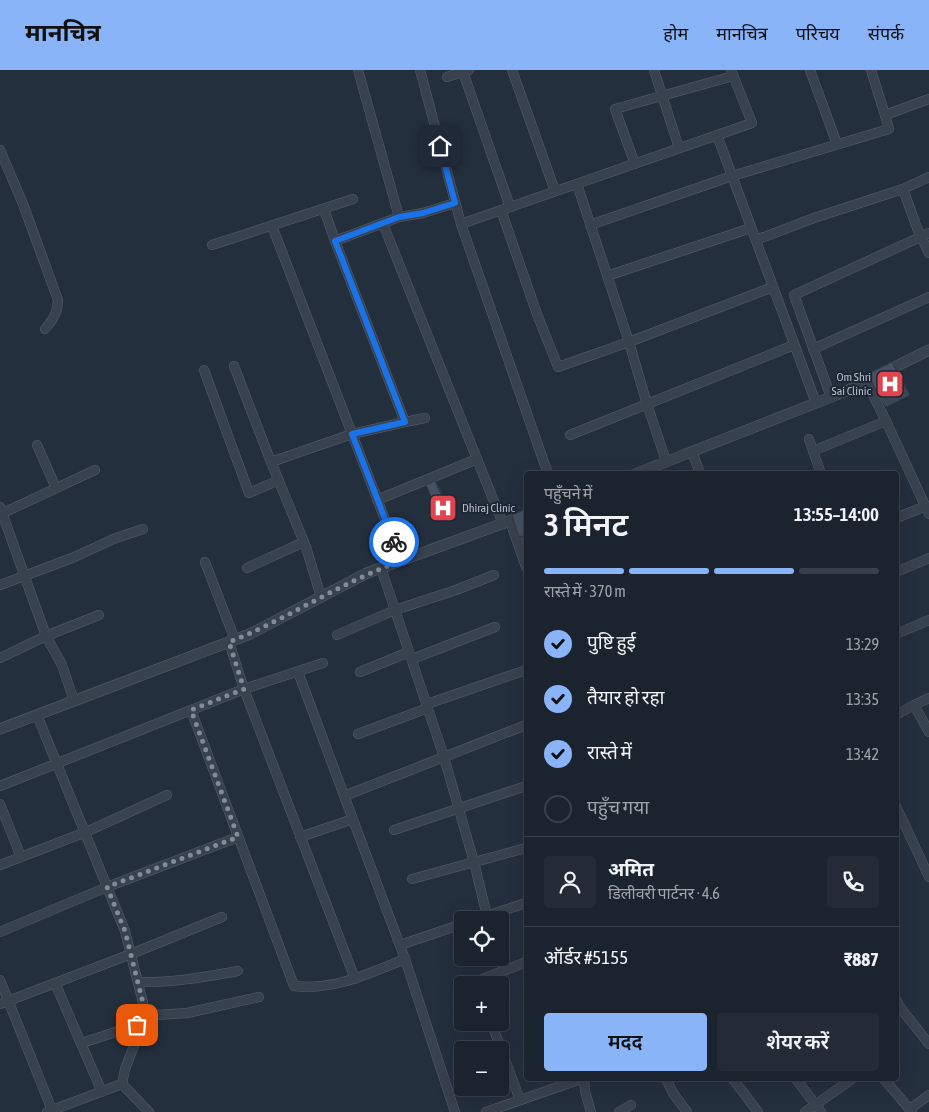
<!DOCTYPE html>
<html lang="hi">
<meta charset="utf-8">
<style>
:root{--surface:#1b232e;--page:#242b36;--text:#f1f3f6;--muted:#a0a4aa;--line:#39404a;--accent:#8ab4f8}
body{margin:0;font-family:"Asap Condensed","Noto Sans Devanagari",sans-serif;background:var(--page);color:var(--text);height:100vh;display:flex;flex-direction:column;font-size:19px;white-space:nowrap}
*{box-sizing:border-box;margin:0}
p{font-size:16px;color:var(--muted)}
.icon{flex:none;width:28px;height:28px;fill:none;stroke:currentColor;stroke-width:2;stroke-linecap:round;stroke-linejoin:round}
.map{position:relative;flex:1;overflow:hidden}
.panel{position:absolute;left:524px;top:401px;width:375px;height:610px;display:flex;flex-direction:column;background:var(--surface);border-radius:5px;box-shadow:0 5px 20px #0002,0 0 0 1px var(--line)}
.panel>*{flex:none}
.fabs{position:absolute;left:454px;top:841px;display:grid;gap:10px}
.fabs a{display:grid;place-items:center;width:55px;height:55px;border-radius:5px;background:var(--surface);box-shadow:0 5px 20px #0002,0 0 0 1px var(--line);font-size:25px}
.pin{position:absolute;display:grid;place-items:center;width:42px;height:42px;color:#fff;margin:-21px;border-radius:10px;box-shadow:0 2px 8px #0006}
.courier{position:absolute;display:grid;place-items:center;width:50px;height:50px;margin:-25px;border:4px solid #1a73e8;border-radius:50%;background:#fff;color:#222;box-shadow:0 1px 6px #0007}
.headline em{font-style:normal;font-weight:600}
.headline div{display:flex;flex-direction:column-reverse}
.headline{display:flex;align-items:center;justify-content:space-between;height:85px;padding:0 20px}
h1{font-size:32px;font-weight:600;line-height:38px}
.bar{display:grid;grid-template-columns:repeat(4,1fr);gap:8px 5px;align-content:center;height:60px;padding:0 20px}
.bar i{height:6px;border-radius:4px;background:var(--line)}
.bar .on{background:var(--accent)}
.bar p{grid-column:span 4}
.line{display:flex;align-items:center;gap:12px;padding:0 20px;border-top:1px solid var(--line)}
.line div{flex:1}
.round{display:grid;place-items:center;flex:none;width:52px;height:52px;border-radius:5px;background:var(--page)}
ol{padding:0 20px;list-style:none}
li{display:flex;align-items:center;gap:15px;height:55px}
li p{margin-inline-start:auto}
li .icon{padding:5px;border-radius:50%;background:var(--accent);color:#111;stroke-width:4}
li:last-child{color:var(--muted)}
li i{width:28px;height:28px;border:2px solid var(--line);border-radius:50%}
.cta{display:flex;gap:10px;margin-top:auto;padding:10px 20px}
.cta a{flex:1;height:58px;border-radius:5px;background:var(--accent);color:#111;font-size:20px;font-weight:600;line-height:58px;text-align:center}
.cta a+a{background:var(--page);color:var(--text)}
header{display:flex;align-items:center;gap:30px;box-sizing:border-box;height:70px;padding:0 25px;background:var(--accent);color:#111}
header strong{font-size:24px}
nav{display:flex;gap:28px;margin-inline-start:auto;font-size:18px}
.map>svg:first-child{display:block}
.lines{fill:none;stroke-linecap:round;stroke-linejoin:round}
.minor-casing{stroke:#565f6c;stroke-width:10}
.tertiary-casing{stroke:#565f6c;stroke-width:11}
.minor{stroke:#38414e;stroke-width:9}
.tertiary{stroke:#38414e;stroke-width:10}
.wall{fill:#3b4654}
.shaded-wall{fill:#303945}
.building{fill:#455162;stroke:#303945}
.done{stroke:#828b98;stroke-width:5;stroke-dasharray:0 9}
.route{stroke:#1a73e8;stroke-width:6}
.labels{text-anchor:middle;dominant-baseline:central;stroke-width:4;stroke-linejoin:round;paint-order:stroke}
.poi-label{font-size:12px;fill:#b4bcc9;stroke:#1d2633;text-anchor:end}
</style>
<header>
<strong>मानचित्र</strong>
<nav><a>होम</a><a>मानचित्र</a><a>परिचय</a><a>संपर्क</a></nav>
</header>
<div class="map">
<svg width="929" height="1042" viewBox="0 0 929 1042">
<rect width="100%" height="100%" fill="#242f3e"/>
<g class="lines">
<defs>
<g id="minor">
<polyline points="358,0 399,147"/>
<polyline points="420,0 461,154 548,404"/>
<polyline points="512,0 555,121"/>
<polyline points="654,0 679,78"/>
<polyline points="810,0 837,74"/>
<polyline points="871,0 885,45 929,29"/>
<polyline points="463,2 510,137"/>
<polyline points="447,7 469,0"/>
<polyline points="717,65 816,333"/>
<path d="M0 80 23 134 58 230C58 242 53 250 45 259"/>
<polyline points="635,94 615,39 733,6"/>
<polyline points="577,114 629,272 647,334 666,391"/>
<polyline points="903,119 917,158 929,183"/>
<polyline points="324,139 335,171"/>
<polyline points="501,140 537,244 558,297 629,272 773,217"/>
<polyline points="383,154 503,454"/>
<polyline points="461,154 752,53 731,0"/>
<polyline points="590,155 732,106 889,59 885,45"/>
<polyline points="272,156 401,491"/>
<polyline points="756,170 814,148 903,119 929,107"/>
<polyline points="212,175 353,129"/>
<polyline points="607,206 751,158"/>
<polyline points="813,279 929,227"/>
<polyline points="234,296 271,392 306,477 321,527"/>
<polyline points="204,300 249,423 279,410"/>
<polyline points="866,311 886,351 929,444"/>
<polyline points="831,327 794,225 929,163"/>
<polyline points="405,352 425,348"/>
<polyline points="570,365 794,275"/>
<polyline points="809,369 821,404"/>
<polyline points="37,375 56,418"/>
<polyline points="692,381 700,404"/>
<polyline points="813,381 886,351"/>
<polyline points="271,392 352,364 405,352 335,171 399,147 423,143 455,133"/>
<polyline points="377,430 477,389"/>
<polyline points="0,437 46,566 62,595 74,631"/>
<polyline points="3,443 95,400"/>
<polyline points="896,448 926,436"/>
<polyline points="510,451 526,497"/>
<polyline points="205,492 235,570"/>
<polyline points="247,498 304,472"/>
<polyline points="381,498 444,687 474,792 487,846"/>
<polyline points="896,502 929,488"/>
<polyline points="0,515 72,488 116,468 143,459"/>
<polyline points="896,564 929,550"/>
<polyline points="337,565 395,540 456,520 494,505"/>
<polyline points="229,572 244,619 355,909"/>
<polyline points="0,588 46,566 99,545"/>
<polyline points="412,589 495,557"/>
<polyline points="298,602 405,889 455,1042"/>
<polyline points="360,602 409,582"/>
<polyline points="427,634 526,600"/>
<polyline points="914,635 929,628"/>
<path d="M191 640 294 916C333 921 370 903 405 889"/>
<polyline points="37,645 125,861 143,933 141,946 137,955 137,968 125,999 122,1014 149,1042"/>
<polyline points="896,645 914,635 929,662"/>
<polyline points="358,664 428,638"/>
<polyline points="0,716 244,619 323,593"/>
<polyline points="344,726 526,655"/>
<polyline points="0,734 21,787"/>
<polyline points="896,736 929,807"/>
<polyline points="394,760 526,716"/>
<polyline points="300,767 353,749"/>
<polyline points="0,795 86,762 167,725"/>
<polyline points="412,809 526,778"/>
<polyline points="474,850 526,833"/>
<polyline points="0,862 107,817 238,767"/>
<polyline points="400,875 462,854"/>
<polyline points="0,910 52,1040"/>
<path d="M138 912C172 913 205 907 238 901"/>
<polyline points="55,913 102,1022"/>
<polyline points="476,915 475,912 526,892"/>
<polyline points="896,929 899,936 929,974"/>
<polyline points="0,934 131,884 222,847"/>
<polyline points="141,946 187,943 259,927"/>
<polyline points="491,952 520,1030"/>
<polyline points="82,973 137,955"/>
<polyline points="584,1009 585,1021 591,1042"/>
<polyline points="666,1009 673,1023 687,1042"/>
<polyline points="733,1009 758,1042"/>
<polyline points="796,1009 821,1042"/>
<polyline points="884,1009 912,1042"/>
<polyline points="910,1039 929,1025"/>
<polyline points="47,1042 122,1014"/>
<polyline points="486,1042 581,1009"/>
<polyline points="619,1042 631,1035"/>
<polyline points="805,1042 852,1009"/>
</g>
<g id="tertiary">
<polyline points="635,404 844,322 929,280"/>
<polyline points="0,659 250,564 367,503 526,445"/>
</g>
</defs>
<!-- minor casing -->
<use href="#minor" class="minor-casing"/>
<!-- tertiary casing -->
<use href="#tertiary" class="tertiary-casing"/>
<!-- minor -->
<use href="#minor" class="minor"/>
<!-- tertiary -->
<use href="#tertiary" class="tertiary"/>
</g>
<!-- wall -->
<g class="wall">
<polygon points="899,303 910,325 886,337 879,327"/>
<polygon points="439,417 452,445 443,449 438,442"/>
<polygon points="526,437 526,477 519,467"/>
</g>
<!-- shaded-wall -->
<g class="shaded-wall">
<polygon points="892,292 899,303 910,325 903,315"/>
<polygon points="435,411 439,417 452,445 447,438"/>
</g>
<!-- building -->
<g class="building">
<polygon points="892,292 903,315 879,327 868,304"/>
<polygon points="435,411 447,438 438,442 426,415"/>
<polygon points="526,437 526,465 519,467 512,445 522,441"/>
</g>
<g class="lines">
<!-- done -->
<path class="done" d="M137 955 141 946 143 933 125 861 107 817 238 767 191 640 244 619 229 572C288 549 341 512 401 491L394 472"/>
<!-- route -->
<polyline class="route" points="394,472 352,364 405,352 335,171 399,147 423,143 455,133 440,76"/>
</g>
<!-- icons -->
<defs>
<symbol id="hospital-square" viewBox="-11 -11 22 22"><rect x="-9" y="-9" width="18" height="18" rx="4" fill="#e0444e" stroke="#1d2633"/><path d="M-5-5h3v3.5h4V-5h3V5h-3V1.5h-4V5h-3Z" fill="#fff"/></symbol>
</defs>
<g fill-rule="evenodd">
<use href="#hospital-square" x="874" y="298" width="32" height="32"/>
<use href="#hospital-square" x="427" y="422" width="32" height="32"/>
</g>
<g class="labels">
<!-- poi labels -->
<g class="poi-label">
<text x="871" y="307">Om Shri<tspan x="871" dy="14">Sai Clinic</tspan></text>
<text x="462" y="438" text-anchor="start">Dhiraj Clinic</text>
</g>
</g>
</svg>
<div class="fabs">
<a><svg class="icon" aria-label="locate" viewBox="0 0 24 24"><circle cx="12" cy="12" r="6"/><path d="M12 2v4M12 18v4M2 12h4M18 12h4"/></svg></a>
<a>+</a>
<a>−</a>
</div>
<div class="pin" style="left:137px;top:955px;background:#ea580c"><svg class="icon" aria-label="bag" viewBox="0 0 24 24"><path d="M5 8h14l-1 12H6zM9 8a3 3 0 0 1 6 0"/></svg></div>
<div class="pin" style="left:440px;top:76px;background:#1f2937"><svg class="icon" aria-label="home" viewBox="0 0 24 24"><path d="M3 11l9-7 9 7M6 9v11h12V9"/></svg></div>
<div class="courier" style="left:394px;top:472px"><svg class="icon" aria-label="bike" viewBox="0 0 24 24"><circle cx="6" cy="16" r="4"/><circle cx="18" cy="16" r="4"/><path d="M6 16l4-8h5l3 8M10 8l3 8H6M13 5h3"/></svg></div>
<section class="panel">
<div class="headline"><div><h1>3 मिनट</h1><p>पहुँचने में</p></div><em>13:55–14:00</em></div>
<div class="bar"><i class="on"></i><i class="on"></i><i class="on"></i><i></i><p>रास्ते में · 370 m</p></div>
<ol>
<li><svg class="icon" aria-label="check" viewBox="0 0 24 24"><path d="M5 12l5 5 9-10"/></svg>पुष्टि हुई<p>13:29</p></li>
<li><svg class="icon" aria-label="check" viewBox="0 0 24 24"><path d="M5 12l5 5 9-10"/></svg>तैयार हो रहा<p>13:35</p></li>
<li><svg class="icon" aria-label="check" viewBox="0 0 24 24"><path d="M5 12l5 5 9-10"/></svg>रास्ते में<p>13:42</p></li>
<li><i></i>पहुँच गया</li>
</ol>
<div class="line" style="height:90px"><a class="round"><svg class="icon" aria-label="person" viewBox="0 0 24 24"><circle cx="12" cy="8" r="4"/><path d="M4 21q1-7 8-7t8 7"/></svg></a><div><b>अमित</b><p>डिलीवरी पार्टनर · 4.6</p></div><a class="round"><svg class="icon" aria-label="phone" viewBox="0 0 24 24"><path d="M5 4h4l2 5-3 2q2 4 5 5l2-3 5 2v4C11 20 4 13 5 4z"/></svg></a></div>
<div class="line" style="height:65px"><div>ऑर्डर #5155</div><b>₹887</b></div>
<div class="cta"><a>मदद</a><a>शेयर करें</a></div>
</section>
</div>
